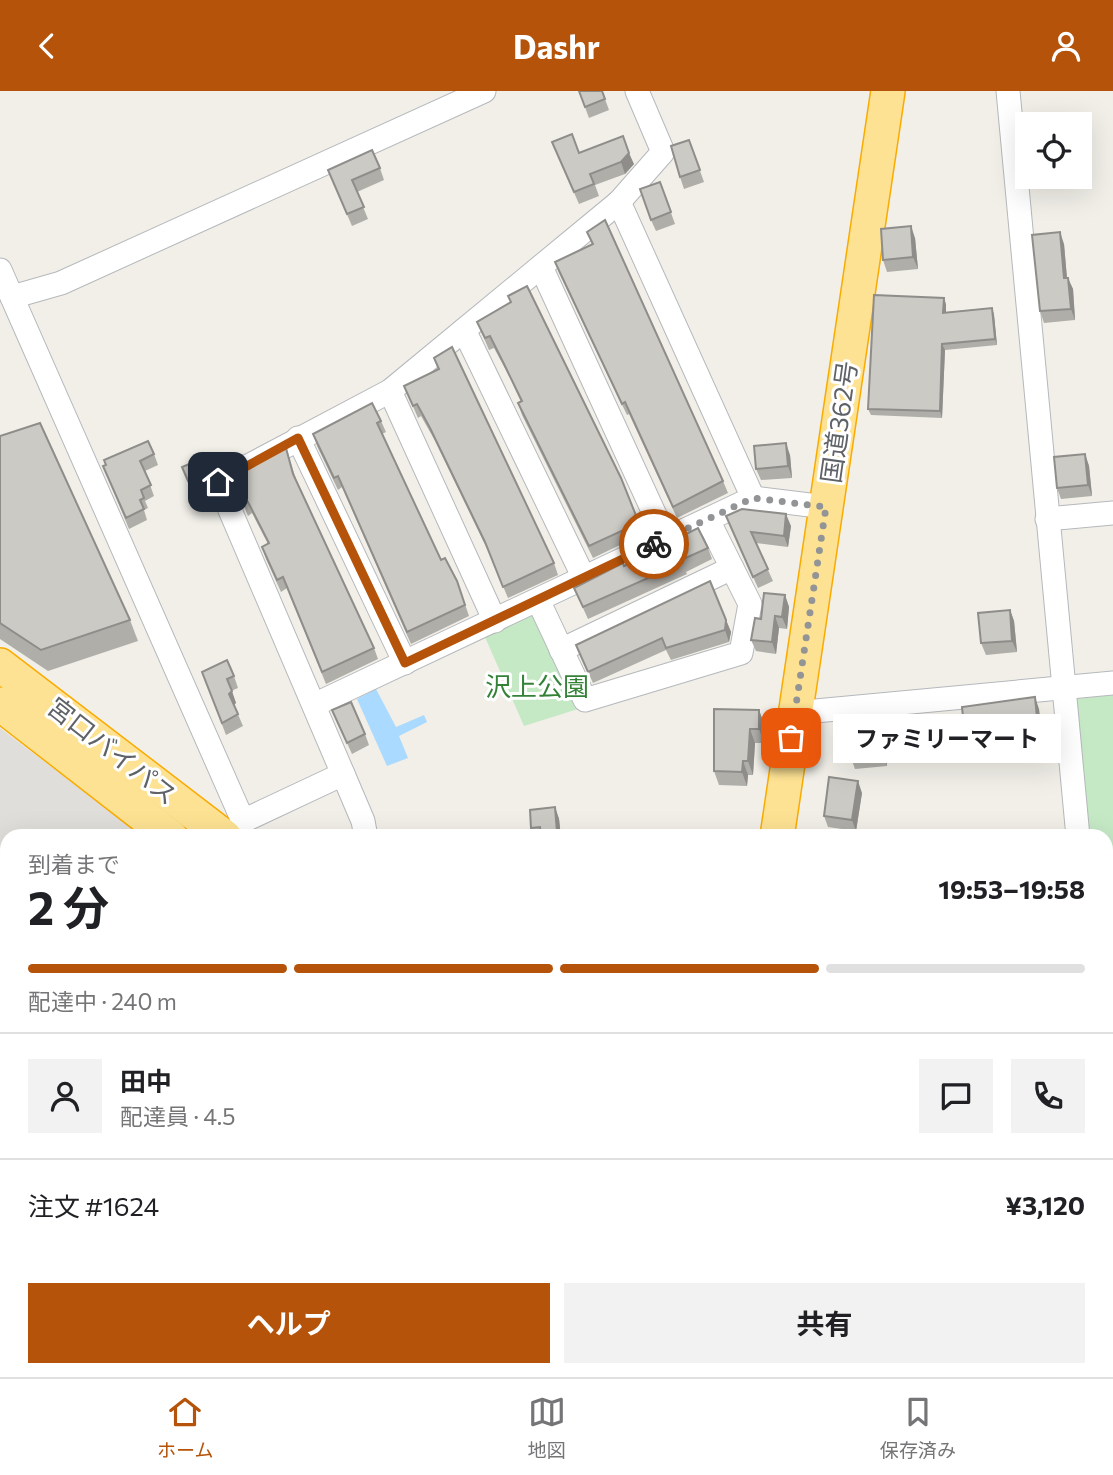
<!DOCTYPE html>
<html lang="ja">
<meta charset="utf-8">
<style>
:root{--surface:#fff;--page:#f2f2f2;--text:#202124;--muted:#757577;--line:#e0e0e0;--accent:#b45309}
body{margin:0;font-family:Commissioner,"Noto Sans JP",sans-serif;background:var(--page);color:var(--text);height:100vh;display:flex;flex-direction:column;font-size:26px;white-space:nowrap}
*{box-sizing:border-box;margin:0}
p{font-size:23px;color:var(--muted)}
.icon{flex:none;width:38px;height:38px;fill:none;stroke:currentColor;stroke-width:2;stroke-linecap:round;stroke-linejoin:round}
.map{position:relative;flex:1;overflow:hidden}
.side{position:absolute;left:0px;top:738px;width:1113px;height:548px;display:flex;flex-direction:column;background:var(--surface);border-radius:21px 21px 0 0;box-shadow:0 7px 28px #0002}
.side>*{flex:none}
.buttons{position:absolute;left:1015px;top:21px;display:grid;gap:14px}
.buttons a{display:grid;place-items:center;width:77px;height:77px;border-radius:0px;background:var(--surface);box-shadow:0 7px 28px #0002;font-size:35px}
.pin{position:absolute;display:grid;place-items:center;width:60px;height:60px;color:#fff;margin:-30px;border-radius:14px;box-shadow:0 4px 10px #0006}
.courier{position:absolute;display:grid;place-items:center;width:70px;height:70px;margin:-35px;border:5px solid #b45309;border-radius:50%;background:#fff;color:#222;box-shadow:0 2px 9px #0007}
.bubble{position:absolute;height:49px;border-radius:0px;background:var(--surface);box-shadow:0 7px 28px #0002;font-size:23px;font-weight:700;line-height:49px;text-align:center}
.overview em{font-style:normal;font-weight:700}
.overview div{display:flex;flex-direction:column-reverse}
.overview{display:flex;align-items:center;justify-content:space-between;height:119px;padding:0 28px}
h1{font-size:46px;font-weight:700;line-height:52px}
.bar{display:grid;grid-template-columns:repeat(4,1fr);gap:10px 7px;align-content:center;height:84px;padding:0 28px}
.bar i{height:9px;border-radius:5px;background:var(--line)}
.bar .current{background:var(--accent)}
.bar p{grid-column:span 4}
.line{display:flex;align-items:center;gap:18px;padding:0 28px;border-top:2px solid var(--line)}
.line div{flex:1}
.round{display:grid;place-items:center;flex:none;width:74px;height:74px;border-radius:0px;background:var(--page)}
.button{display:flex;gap:14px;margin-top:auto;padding:14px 28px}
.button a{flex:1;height:80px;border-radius:0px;background:var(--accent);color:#fff;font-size:28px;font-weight:700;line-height:80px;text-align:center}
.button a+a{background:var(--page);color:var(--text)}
header{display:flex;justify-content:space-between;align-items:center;height:91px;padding:0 28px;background:var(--accent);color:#fff;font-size:32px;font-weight:700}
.dock{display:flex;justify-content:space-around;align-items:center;height:98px;border-top:2px solid var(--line);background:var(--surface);font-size:19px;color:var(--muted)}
.dock a{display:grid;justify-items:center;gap:4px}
.dock .current{color:var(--accent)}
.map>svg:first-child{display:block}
.industrial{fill:#e0deda}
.green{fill:#c5e8c5}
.water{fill:#aadaff}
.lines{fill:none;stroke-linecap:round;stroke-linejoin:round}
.minor-casing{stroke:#b5b8bc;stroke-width:25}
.highway-casing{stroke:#f9ab00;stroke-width:36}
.minor{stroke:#fff;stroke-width:23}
.highway{stroke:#fde293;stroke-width:33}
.wall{fill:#afaea9}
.shaded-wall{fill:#8f8d8a}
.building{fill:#cccac5;stroke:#8f8d8a;stroke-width:2}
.done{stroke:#929495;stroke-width:7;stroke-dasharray:0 12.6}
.route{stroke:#b45309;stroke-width:9}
.labels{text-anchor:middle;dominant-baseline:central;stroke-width:6;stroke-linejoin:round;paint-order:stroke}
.street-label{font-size:26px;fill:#5f6368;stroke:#fff}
.park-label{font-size:26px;fill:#348238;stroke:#fff}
</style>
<header><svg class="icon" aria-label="back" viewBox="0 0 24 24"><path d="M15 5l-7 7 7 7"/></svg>Dashr<svg class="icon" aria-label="person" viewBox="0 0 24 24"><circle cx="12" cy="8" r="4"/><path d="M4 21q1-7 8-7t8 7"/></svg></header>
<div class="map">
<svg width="1113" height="1286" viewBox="0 0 1113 1286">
<rect width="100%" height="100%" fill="#f1efe8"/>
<!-- industrial -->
<g class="industrial">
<polygon points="0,637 143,745 7,746 7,794 0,793"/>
<polygon points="391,1279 716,1279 715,1286 390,1286"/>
</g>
<!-- green -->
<g class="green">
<polygon points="535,521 578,618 524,635 485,546"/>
<polygon points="1113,604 1113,840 1106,840 1106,746 1086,745 1076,608"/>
</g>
<!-- water -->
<polygon class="water" points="376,598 396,636 424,624 427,631 399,645 408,667 387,675 357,608"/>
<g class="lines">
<defs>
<g id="minor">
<polyline points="1008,0 1078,746"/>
<polyline points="619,111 753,407"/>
<polyline points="541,176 666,448"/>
<polyline points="0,179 243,730 343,683 218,391 390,300 619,111 663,61 637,0"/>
<polyline points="12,206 61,192 484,0"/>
<polyline points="464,239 584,487"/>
<polyline points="390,300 495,530"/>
<polyline points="298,347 405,572"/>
<polyline points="1047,428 1113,422"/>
<polyline points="538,509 585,609 741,562 750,513 708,429"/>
<polyline points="561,559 732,477"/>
<polyline points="314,614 753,407 826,416"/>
<polyline points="794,622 1113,592"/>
<polyline points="343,683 363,730 366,746"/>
<polyline points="0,811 7,811"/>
<polyline points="1106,852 1113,853"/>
<polyline points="1106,980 1113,981"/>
<polyline points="880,1279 888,1286"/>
<polyline points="924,1279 932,1286"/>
<polyline points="1074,1279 1084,1286"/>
<polyline points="265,1286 303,1279"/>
<polyline points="392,1286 392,1279"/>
</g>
<g id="highway">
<polyline points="0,574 225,746"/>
<polyline points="0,613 171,746"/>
<polyline points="777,746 888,0"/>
<polyline points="737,1286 738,1279"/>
</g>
</defs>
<!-- minor casing -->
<use href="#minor" class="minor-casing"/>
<!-- highway casing -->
<use href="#highway" class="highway-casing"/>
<!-- minor -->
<use href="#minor" class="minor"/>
<!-- highway -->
<use href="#highway" class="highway"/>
</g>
<!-- wall -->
<g class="wall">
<polygon points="579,0 602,0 609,19 589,27"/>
<polygon points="689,49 704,91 684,98 680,86"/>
<polygon points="552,51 579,62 634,73 625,83 595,94 599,105 579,113"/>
<polygon points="380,77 384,89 357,101 368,128 352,135 328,79"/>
<polygon points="660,91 675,133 656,140 651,129"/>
<polygon points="587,141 723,390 728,402 677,427 629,323 627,324 559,182 555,171 592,153"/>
<polygon points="915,147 918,178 887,181 883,169"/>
<polygon points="1064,153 1067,187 1073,198 1075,229 1044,232 1040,220"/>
<polygon points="508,205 639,432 643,443 593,467 522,324 518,312 521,311 508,283 494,257 489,259 477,231 511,211"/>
<polygon points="946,213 946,221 992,217 994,224 997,254 945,259 942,327 871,324 868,318"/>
<polygon points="434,267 554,472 558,484 508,507 489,462 434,348 421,325 418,327 404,295 438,279"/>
<polygon points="381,330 386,341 382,343 441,469 457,490 469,525 411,553 342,396 338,399 317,355 313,343"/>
<polygon points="0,345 130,529 138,550 48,580 0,548"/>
<polygon points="286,357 296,388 374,557 378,568 326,593 287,497 281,501 266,468 262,456 268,453 252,422 248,425 232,386"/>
<polygon points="154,363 158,374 145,380 154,405 145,410 148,417 144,419 147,429 129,438 103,375"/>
<polygon points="1085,363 1089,375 1092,405 1061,408 1057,397"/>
<polygon points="790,364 792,387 761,389 756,378"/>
<polygon points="199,369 205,386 207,402 194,407 182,376"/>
<polygon points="726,425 791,435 788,456 756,452 773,490 758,497"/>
<polygon points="682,445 708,457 712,468 686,481 687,483 588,528 574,497 624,475 652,467 684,451"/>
<polygon points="710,490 731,541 729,551 671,569 666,559 593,592 576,554"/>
<polygon points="785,504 789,516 787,538 779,537 776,563 756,560 751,549 761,528"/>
<polygon points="1010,519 1014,530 1017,561 986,564 981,552"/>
<polygon points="202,581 234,585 238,597 231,600 236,612 234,614 243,635 226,644"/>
<polygon points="1039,618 1042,649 970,658 965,646"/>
<polygon points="332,619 365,643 369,654 352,663"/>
<polygon points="759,619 764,633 764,652 755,652 753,684 748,684 747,695 719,694 714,680"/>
<polygon points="880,627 885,638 887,675 855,678 851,667"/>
<polygon points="862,702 856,740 828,736 824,725"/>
<polygon points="555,716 559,728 561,746 534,746 531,737"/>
<polygon points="7,841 7,878 0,876 0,844"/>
<polygon points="0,897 7,898 7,945 0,942"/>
<polygon points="1106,1067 1111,1254 1106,1255"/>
<polygon points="976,1279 1021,1279 1030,1286 984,1286"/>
</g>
<!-- shaded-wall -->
<g class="shaded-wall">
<polygon points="629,62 634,73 625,83 621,71"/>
<polygon points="911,135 915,147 918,178 913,166"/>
<polygon points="1060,141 1064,153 1068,199 1064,187"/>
<polygon points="1068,187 1073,198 1075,229 1071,218"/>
<polygon points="944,207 946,213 946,228 943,222"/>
<polygon points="992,217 994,224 997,254 995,248"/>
<polygon points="942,253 945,259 942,327 940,320"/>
<polygon points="786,352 790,364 792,387 788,375"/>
<polygon points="1085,363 1089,375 1092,405 1088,394"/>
<polygon points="199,369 205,386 207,402 201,384"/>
<polygon points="786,423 791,435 788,456 784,445"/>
<polygon points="785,504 789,516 787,538 782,526"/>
<polygon points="1010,519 1014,530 1017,561 1012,550"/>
<polygon points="775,525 779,537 776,563 772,551"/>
<polygon points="726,529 731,541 729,551 725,539"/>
<polygon points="232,600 236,612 233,614 229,603"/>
<polygon points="1035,606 1039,618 1042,649 1038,637"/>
<polygon points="759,619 764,633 764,652 759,638"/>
<polygon points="880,627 885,638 887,675 883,664"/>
<polygon points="750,638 755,652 753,684 748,670"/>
<polygon points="743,670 748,684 747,695 742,681"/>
<polygon points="858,690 862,702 856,740 852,729"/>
<polygon points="555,716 559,728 561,746 559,746 557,741"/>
<polygon points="460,1279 466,1279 468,1286 459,1286"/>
<rect x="666" y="1279" width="8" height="7"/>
</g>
<!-- building -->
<g class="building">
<polygon points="579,0 602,0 605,8 585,16"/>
<polygon points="572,43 579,62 623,45 629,62 621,71 590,83 594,93 574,101 552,51"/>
<polygon points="689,49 700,79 680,86 671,55"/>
<polygon points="372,59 380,77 352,89 364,116 347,123 328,79"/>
<polygon points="660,91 671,121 651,129 640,98"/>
<polygon points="605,129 723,390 673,416 625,311 622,313 555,171 593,153 587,141"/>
<polygon points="911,135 913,166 883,169 881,138"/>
<polygon points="1060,141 1064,187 1068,187 1071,218 1040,220 1032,144"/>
<polygon points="527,195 621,387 639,432 589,455 518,312 522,310 503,271 490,245 485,247 477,231 511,211 508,205"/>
<polygon points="874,204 944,207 943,222 992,217 995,248 942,253 940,320 868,318"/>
<polygon points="452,256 554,472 503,496 485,451 430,337 417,313 413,315 404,295 439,278 434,267"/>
<polygon points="372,312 381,330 377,332 441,469 445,467 457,490 465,514 407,541 338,385 334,387 313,343"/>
<polygon points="40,332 130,529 41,559 0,532 0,345"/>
<polygon points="148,350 154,363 140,370 151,394 141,399 144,407 140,409 144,418 126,427 103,375 106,374 104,369"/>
<polygon points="786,352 788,375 756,378 754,355"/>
<polygon points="286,357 293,383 374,557 322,581 283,486 277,489 262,456 269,452 248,411 244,413 232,386"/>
<polygon points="1085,363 1088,394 1057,397 1054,366"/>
<polygon points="199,369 201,384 188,390 182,376"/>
<polygon points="742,418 786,423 784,445 751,441 768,478 753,486 726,425"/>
<polygon points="698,437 708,457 681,469 682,472 583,516 574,497 623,472 624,475 650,463 652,467 685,451 682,445"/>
<polygon points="710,490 726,529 725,539 666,557 662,547 588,581 576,554"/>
<polygon points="764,502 785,504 782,526 775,525 772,551 751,549 755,527 761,528"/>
<polygon points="1010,519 1012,550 981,552 978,522"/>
<polygon points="227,569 234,585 227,588 232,600 229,603 238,623 222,632 202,581"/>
<polygon points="1035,606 1038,637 965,646 962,616"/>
<polygon points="351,611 365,643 347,652 332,619"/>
<polygon points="714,618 759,619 759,638 750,638 748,670 743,670 742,681 714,680"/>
<polygon points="880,627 883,664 851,667 852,629"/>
<polygon points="829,686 858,690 852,729 824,725"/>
<polygon points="555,716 557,741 541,743 540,736 531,737 530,719"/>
<polygon points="1,840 7,841 7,867 0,866"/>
<polygon points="1,896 7,898 7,930 0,927"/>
<polygon points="1110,999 1113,999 1113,1043"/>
<polygon points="1113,1066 1113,1277 1111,1241 1106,1241 1106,1067"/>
<polygon points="428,1279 460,1279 459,1286 428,1286"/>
<rect x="616" y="1279" width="50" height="7"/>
<polygon points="985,1279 1021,1279 1030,1286 993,1286"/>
</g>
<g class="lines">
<!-- done -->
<polyline class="done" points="654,453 753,407 826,416 791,647"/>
<!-- route -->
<polyline class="route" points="218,391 298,347 405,572 654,453"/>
</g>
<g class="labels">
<!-- street labels -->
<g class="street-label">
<text transform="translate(838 331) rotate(-82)">国道362号</text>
<text transform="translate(113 659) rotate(38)">宮口バイパス</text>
</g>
<!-- park labels -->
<g class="park-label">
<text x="537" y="594">沢上公園</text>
</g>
</g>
</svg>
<div class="buttons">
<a><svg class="icon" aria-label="locate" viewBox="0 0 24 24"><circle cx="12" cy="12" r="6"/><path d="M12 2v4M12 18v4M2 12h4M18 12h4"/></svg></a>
</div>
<div class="pin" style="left:791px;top:647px;background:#ea580c"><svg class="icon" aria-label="bag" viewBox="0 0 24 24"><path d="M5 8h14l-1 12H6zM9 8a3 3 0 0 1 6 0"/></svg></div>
<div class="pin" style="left:218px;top:391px;background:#1f2937"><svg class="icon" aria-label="home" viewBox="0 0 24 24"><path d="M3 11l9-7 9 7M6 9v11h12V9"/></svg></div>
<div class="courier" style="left:654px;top:453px"><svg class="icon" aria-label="bike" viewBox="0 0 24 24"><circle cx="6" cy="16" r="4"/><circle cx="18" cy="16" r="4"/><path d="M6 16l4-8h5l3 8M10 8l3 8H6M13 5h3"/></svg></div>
<div class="bubble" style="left:833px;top:623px;width:228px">ファミリーマート</div>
<section class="side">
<div class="overview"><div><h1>2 分</h1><p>到着まで</p></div><em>19:53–19:58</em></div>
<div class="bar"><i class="current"></i><i class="current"></i><i class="current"></i><i></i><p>配達中 · 240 m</p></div>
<div class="line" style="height:126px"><a class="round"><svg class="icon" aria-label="person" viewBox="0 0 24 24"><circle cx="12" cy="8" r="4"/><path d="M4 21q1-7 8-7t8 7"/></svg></a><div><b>田中</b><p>配達員 · 4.5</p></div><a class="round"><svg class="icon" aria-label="chat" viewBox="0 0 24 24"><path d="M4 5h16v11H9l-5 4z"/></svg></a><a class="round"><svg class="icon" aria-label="phone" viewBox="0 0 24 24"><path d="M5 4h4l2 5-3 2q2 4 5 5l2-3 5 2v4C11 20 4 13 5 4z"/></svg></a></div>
<div class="line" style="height:91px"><div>注文 #1624</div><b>¥3,120</b></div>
<div class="button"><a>ヘルプ</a><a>共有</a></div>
</section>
</div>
<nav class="dock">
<a class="current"><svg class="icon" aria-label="home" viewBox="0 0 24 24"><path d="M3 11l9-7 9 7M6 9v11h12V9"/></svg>ホーム</a>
<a><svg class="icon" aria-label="map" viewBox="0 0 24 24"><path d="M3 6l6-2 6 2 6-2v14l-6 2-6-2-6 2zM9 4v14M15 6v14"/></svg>地図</a>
<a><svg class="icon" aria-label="saved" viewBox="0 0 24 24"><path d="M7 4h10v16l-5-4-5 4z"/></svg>保存済み</a>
</nav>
